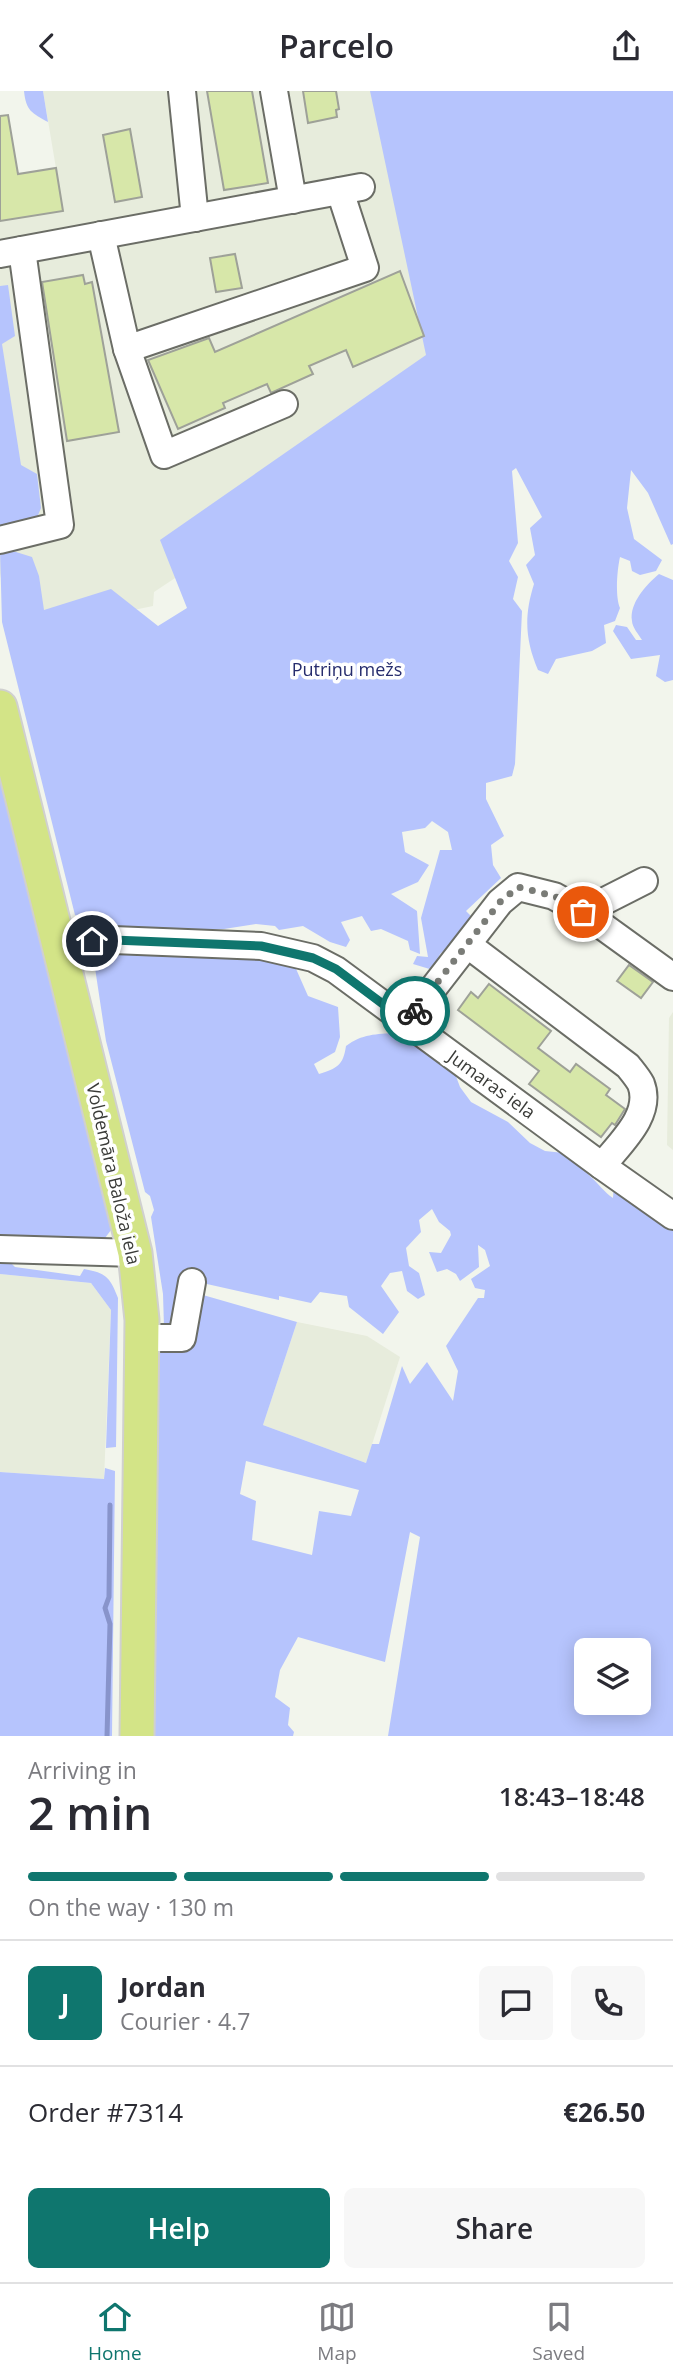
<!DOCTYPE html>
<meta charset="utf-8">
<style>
:root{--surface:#fff;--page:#f7f7f7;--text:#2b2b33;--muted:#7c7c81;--line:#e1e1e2;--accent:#0f766e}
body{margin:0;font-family:"Open Sans",sans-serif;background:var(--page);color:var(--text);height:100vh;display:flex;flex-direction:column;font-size:26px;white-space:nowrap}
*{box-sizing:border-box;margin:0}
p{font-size:23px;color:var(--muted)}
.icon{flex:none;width:38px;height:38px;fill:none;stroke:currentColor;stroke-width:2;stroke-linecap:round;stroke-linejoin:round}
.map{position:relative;height:1645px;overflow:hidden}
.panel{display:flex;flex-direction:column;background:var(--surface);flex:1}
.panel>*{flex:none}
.controls{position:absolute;left:574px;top:1547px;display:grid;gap:14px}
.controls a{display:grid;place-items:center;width:77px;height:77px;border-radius:10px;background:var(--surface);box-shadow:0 4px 18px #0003;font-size:35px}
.pin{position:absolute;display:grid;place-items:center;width:60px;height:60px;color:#fff;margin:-30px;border:4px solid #fff;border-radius:50%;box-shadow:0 2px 7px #0007}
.courier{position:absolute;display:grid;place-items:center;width:70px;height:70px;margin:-35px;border:5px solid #0f766e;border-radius:50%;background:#fff;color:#222;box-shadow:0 2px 9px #0007}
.headline em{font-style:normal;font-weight:600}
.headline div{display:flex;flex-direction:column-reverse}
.headline{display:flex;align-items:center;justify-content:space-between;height:119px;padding:0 28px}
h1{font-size:46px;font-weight:600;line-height:52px}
.bar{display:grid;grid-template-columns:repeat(4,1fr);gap:10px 7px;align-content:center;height:84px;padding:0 28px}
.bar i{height:9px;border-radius:5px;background:var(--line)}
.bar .selected{background:var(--accent)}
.bar p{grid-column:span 4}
.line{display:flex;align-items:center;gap:18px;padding:0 28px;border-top:2px solid var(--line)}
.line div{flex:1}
.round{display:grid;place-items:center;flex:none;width:74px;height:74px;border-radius:10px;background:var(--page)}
.button{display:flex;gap:14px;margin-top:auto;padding:14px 28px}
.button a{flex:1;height:80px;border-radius:10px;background:var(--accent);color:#fff;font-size:28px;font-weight:600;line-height:80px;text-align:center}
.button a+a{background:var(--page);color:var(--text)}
header{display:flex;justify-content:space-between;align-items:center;height:91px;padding:0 28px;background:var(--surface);font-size:32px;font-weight:600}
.tabs{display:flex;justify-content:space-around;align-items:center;height:98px;border-top:2px solid var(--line);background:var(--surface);font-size:19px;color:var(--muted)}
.tabs a{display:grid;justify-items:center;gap:4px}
.tabs .selected{color:var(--accent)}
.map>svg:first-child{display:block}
.built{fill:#e7ecdc}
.green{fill:#b6c4fd;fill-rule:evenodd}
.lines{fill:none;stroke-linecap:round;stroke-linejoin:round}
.stream{stroke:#8894cb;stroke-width:5}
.building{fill:#d7e7a9;stroke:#9ea198;stroke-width:2}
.minor-casing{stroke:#6b6d66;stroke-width:30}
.major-casing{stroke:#d0d0cf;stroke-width:37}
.minor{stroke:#fff;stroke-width:26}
.major{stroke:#d3e487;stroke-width:33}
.done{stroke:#7a7c77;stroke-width:7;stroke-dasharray:0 12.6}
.route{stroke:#0f766e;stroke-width:9}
.labels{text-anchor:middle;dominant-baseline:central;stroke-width:7;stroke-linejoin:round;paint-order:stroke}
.park-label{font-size:18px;fill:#262c6d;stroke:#fff}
.street-label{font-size:18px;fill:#3a3b38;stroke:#fff}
</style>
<header><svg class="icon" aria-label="back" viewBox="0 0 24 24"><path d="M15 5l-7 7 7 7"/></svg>Parcelo<svg class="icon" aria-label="share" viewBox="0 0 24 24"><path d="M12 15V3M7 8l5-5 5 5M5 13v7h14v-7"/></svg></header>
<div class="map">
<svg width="673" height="1645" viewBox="0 0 673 1645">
<rect width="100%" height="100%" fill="#f2f5ec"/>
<!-- built -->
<g class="built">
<polygon points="43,0 374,0 468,293 154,501 153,515 119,522 18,581 0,482 0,130 63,119"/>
<polygon points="673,921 673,1059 667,1054 669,927"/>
<polygon points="0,1183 91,1192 111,1219 104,1388 0,1381"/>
<polygon points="297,1231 367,1245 400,1266 366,1372 263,1334"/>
</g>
<!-- green -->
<g class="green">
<path d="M24 0H43L48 31C32 22 26 20 24 0Z"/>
<path d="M370 0H673V453L671 454 648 402 631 379 627 417 634 448 662 469 656 480 640 484 632 480 630 470 620 466C617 480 615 505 620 517L615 530 604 534 606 552 592 560 556 568 548 583 538 579C525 548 524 525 534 493L526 474 535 464 530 437 542 426 516 377 512 380 518 452 509 470 518 486 513 508 522 520 515 673 512 685 486 692V708L504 745 491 754 493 774 501 787 466 820 477 831 440 863 433 879 413 873 417 865 428 866 421 827 440 759H452L448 741 432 730 425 737 402 741 405 761 429 774 418 791 391 803 417 820 420 863 410 859 408 850 381 838 371 840 362 825 341 831 350 849 346 856 330 851 303 835 279 839 275 835 256 833 224 838 117 840 75 824 2 531 0 459 16 461 32 466 39 485 44 519 111 498 158 535 187 517 160 449 426 264Z"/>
<polygon points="8,194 15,245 2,253 21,374 37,383 41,417 36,429 0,437 0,195"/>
<path d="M659 483 673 489V589L665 591 656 585 660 564 631 568 613 540 616 534 627 536 636 549H642C639 544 632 536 632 530 629 512 647 493 659 483Z"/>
<polygon points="0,671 117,1131 105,1147 91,1153 0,1148"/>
<path d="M102 862 237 863 293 871 308 905 338 916 340 946 335 961 314 973 319 983C337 977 343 975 346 955 362 943 376 943 396 942L411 954 432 959 454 980 460 996 471 1011 508 1031 530 1052 545 1060 564 1062C574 1073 582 1077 591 1086 599 1093 604 1101 613 1107L614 1092 673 1126V1645H388L420 1446 410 1441 385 1571 298 1546 280 1579 275 1606 290 1617 288 1634 294 1641 293 1645H150L152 1265 162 1252 191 1256 203 1204 297 1231 263 1334 366 1372 372 1353H379L402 1275 410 1293 427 1271 453 1310 458 1280 446 1255 478 1207H484L485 1199 475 1197 471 1188 490 1175 485 1159 478 1154 479 1176 460 1190 456 1183 447 1178 437 1181 429 1161 441 1162 451 1144 450 1140 439 1131 432 1118 419 1129 421 1141 406 1157 409 1175 419 1182 425 1204 418 1208 407 1200 402 1180 390 1182 381 1195 399 1221 383 1243 349 1216 347 1205 320 1201 311 1212 279 1205V1209L189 1189C184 1205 183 1232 164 1236L163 1203 151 1126 154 1119 150 1105 145 1101 106 950 95 877 103 872ZM246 1370 359 1399 351 1425 319 1420 312 1464 252 1449 256 1410 240 1403ZM586 1559H639V1612H586Z"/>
<path d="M0 1167H6L15 1176 80 1185 84 1178C106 1182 110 1186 118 1207L116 1356 106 1357 111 1219 91 1192 0 1183Z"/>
<polygon points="105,1377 115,1380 112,1645 0,1645 0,1381 104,1388"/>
</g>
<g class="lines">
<!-- stream -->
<polyline class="stream" points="107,1645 110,1533 105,1517 109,1506 110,1414"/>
</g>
<!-- building -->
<g class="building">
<polygon points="207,0 252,0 268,92 224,99"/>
<polygon points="303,0 336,0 339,18 336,19 337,26 308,32"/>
<polygon points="8,24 18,83 56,77 63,120 0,130 0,25"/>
<polygon points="130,38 142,106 115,111 103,44"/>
<polygon points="235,163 242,197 216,201 210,167"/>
<polygon points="400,180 424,245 353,276 346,259 309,275 313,283 271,302 267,293 223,312 225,317 178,338 148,269 209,247 215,261"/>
<polygon points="83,184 85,193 92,191 119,341 67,350 42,191"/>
<polygon points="629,874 653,891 641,907 617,890"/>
<polygon points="489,893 551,940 538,957 570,981 576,973 610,998 606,1004 625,1018 615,1034 612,1032 601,1046 529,993 539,980 458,919 471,901 478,907"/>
</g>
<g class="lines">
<defs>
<g id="minor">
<polyline points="182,0 195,127"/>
<polyline points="274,0 293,109"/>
<polyline points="101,144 127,258 365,177 340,100"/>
<polyline points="0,163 361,96"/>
<polyline points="127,258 164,364 284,313"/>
<polyline points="0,449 60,434 22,159"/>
<polyline points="583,821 644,790"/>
<path d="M468 854 628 975C632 980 638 987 641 993 653 1024 619 1053 602 1075"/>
<polyline points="58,856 113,849 261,855 313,867 336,879 602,1075 673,1125"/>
<polyline points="407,931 500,811 518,796 554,805 583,821 673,886"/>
<polyline points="0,1158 135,1162"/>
<polyline points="141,1247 182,1247 192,1191"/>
</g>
<polyline id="major" points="0,616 135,1162 142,1229 137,1645"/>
</defs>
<!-- minor casing -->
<use href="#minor" class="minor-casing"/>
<!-- major casing -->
<use href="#major" class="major-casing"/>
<!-- minor -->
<use href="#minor" class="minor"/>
<!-- major -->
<use href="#major" class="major"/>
</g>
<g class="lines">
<!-- done -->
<polyline class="done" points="415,920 500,811 518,796 554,805 583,821"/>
<!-- route -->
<polyline class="route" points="92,850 113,849 261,855 313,867 336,878 407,931 415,920"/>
</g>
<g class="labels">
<!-- park labels -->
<g class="park-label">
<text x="347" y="578">Putriņu mežs</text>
</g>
<!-- street labels -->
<g class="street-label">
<text transform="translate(492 993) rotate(36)">Jumaras iela</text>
<text transform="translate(114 1083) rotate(77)">Voldemāra Baloža iela</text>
</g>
</g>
</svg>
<div class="controls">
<a><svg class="icon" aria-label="layers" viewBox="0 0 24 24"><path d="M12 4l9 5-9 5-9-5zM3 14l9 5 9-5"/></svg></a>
</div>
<div class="pin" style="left:583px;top:821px;background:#ea580c"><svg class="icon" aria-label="bag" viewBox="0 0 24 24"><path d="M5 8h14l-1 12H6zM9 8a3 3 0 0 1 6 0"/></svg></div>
<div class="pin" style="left:92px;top:850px;background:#1f2937"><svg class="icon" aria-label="home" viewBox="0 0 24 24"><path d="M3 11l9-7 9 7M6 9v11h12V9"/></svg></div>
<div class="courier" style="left:415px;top:920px"><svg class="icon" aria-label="bike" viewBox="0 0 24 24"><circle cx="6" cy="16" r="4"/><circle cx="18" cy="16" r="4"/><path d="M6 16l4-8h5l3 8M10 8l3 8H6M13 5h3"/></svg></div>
</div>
<section class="panel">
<div class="headline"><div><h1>2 min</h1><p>Arriving in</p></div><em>18:43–18:48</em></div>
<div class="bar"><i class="selected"></i><i class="selected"></i><i class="selected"></i><i></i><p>On the way · 130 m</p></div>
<div class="line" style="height:126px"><b class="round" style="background:var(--accent);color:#fff">J</b><div><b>Jordan</b><p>Courier · 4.7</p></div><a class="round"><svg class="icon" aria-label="chat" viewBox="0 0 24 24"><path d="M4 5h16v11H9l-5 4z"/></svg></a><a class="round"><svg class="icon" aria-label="phone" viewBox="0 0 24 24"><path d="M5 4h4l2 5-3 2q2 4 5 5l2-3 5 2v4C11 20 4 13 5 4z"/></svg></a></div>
<div class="line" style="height:91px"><div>Order #7314</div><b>€26.50</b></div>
<div class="button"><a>Help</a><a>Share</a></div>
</section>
<nav class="tabs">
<a class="selected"><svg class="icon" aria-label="home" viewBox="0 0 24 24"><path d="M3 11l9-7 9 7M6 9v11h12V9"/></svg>Home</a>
<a><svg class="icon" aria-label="map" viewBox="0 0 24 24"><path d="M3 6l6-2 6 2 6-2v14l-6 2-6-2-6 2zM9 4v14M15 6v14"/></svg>Map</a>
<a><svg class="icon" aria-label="saved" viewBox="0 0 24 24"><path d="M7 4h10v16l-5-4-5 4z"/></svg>Saved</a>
</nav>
